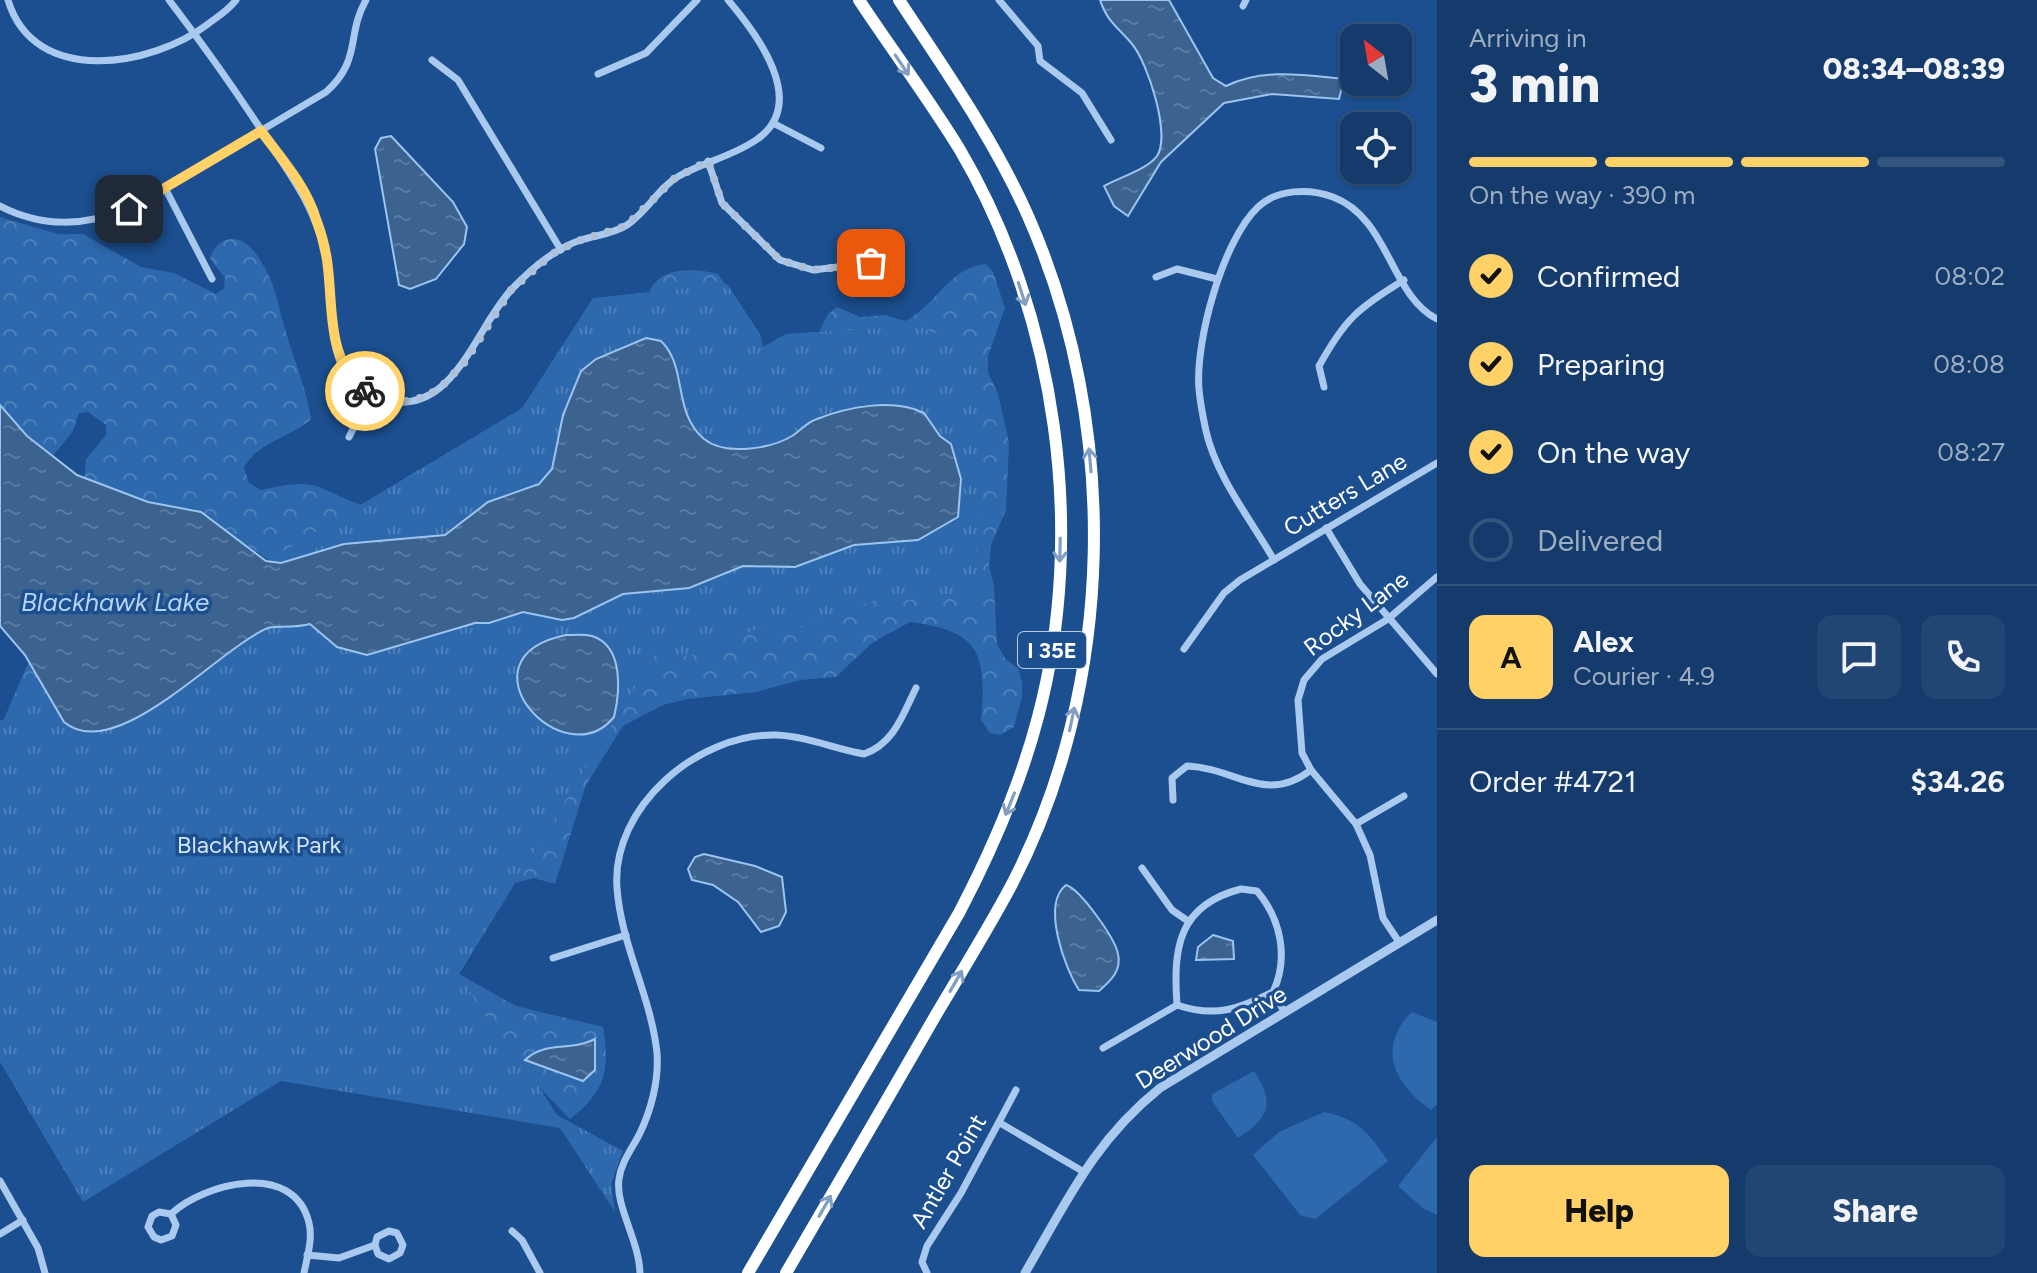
<!DOCTYPE html>
<meta charset="utf-8">
<style>
:root{--surface:#143b6b;--page:#214673;--text:#f1f3f6;--muted:#9dadc1;--line:#33557e;--accent:#ffd166}
body{margin:0;font-family:Figtree,sans-serif;background:var(--page);color:var(--text);height:100vh;display:flex;flex-direction:column;font-size:30px;white-space:nowrap}
*{box-sizing:border-box;margin:0}
p{font-size:26px;color:var(--muted)}
.icon{flex:none;width:44px;height:44px;fill:none;stroke:currentColor;stroke-width:2;stroke-linecap:round;stroke-linejoin:round}
.map{position:relative;flex:1;overflow:hidden}
.details{display:flex;flex-direction:column;background:var(--surface);width:600px}
.details>*{flex:none}
.needle{width:52px;rotate:329deg}
.buttons{position:absolute;left:1340px;top:24px;display:grid;gap:16px}
.buttons a{display:grid;place-items:center;width:72px;height:72px;border-radius:16px;background:var(--surface);box-shadow:0 2px 6px #0004,0 0 0 2px var(--line);font-size:40px}
.pin{position:absolute;display:grid;place-items:center;width:68px;height:68px;color:#fff;margin:-34px;border-radius:16px;box-shadow:0 4px 12px #0006}
.courier{position:absolute;display:grid;place-items:center;width:80px;height:80px;margin:-40px;border:6px solid #ffd166;border-radius:50%;background:#fff;color:#222;box-shadow:0 2px 10px #0007}
.summary em{font-style:normal;font-weight:800}
.summary div{display:flex;flex-direction:column-reverse}
.summary{display:flex;align-items:center;justify-content:space-between;height:136px;padding:0 32px}
h1{font-size:52px;font-weight:800;line-height:60px}
.bar{display:grid;grid-template-columns:repeat(4,1fr);gap:12px 8px;align-content:center;height:96px;padding:0 32px}
.bar i{height:10px;border-radius:6px;background:var(--line)}
.bar .active{background:var(--accent)}
.bar p{grid-column:span 4}
.line{display:flex;align-items:center;gap:20px;padding:0 32px;border-top:2px solid var(--line)}
.line div{flex:1}
.round{display:grid;place-items:center;flex:none;width:84px;height:84px;border-radius:16px;background:var(--page)}
ol{padding:0 32px;list-style:none}
li{display:flex;align-items:center;gap:24px;height:88px}
li p{margin-inline-start:auto}
li .icon{padding:8px;border-radius:50%;background:var(--accent);color:#111;stroke-width:4}
li:last-child{color:var(--muted)}
li i{width:44px;height:44px;border:4px solid var(--line);border-radius:50%}
.cta{display:flex;gap:16px;margin-top:auto;padding:16px 32px}
.cta a{flex:1;height:92px;border-radius:16px;background:var(--accent);color:#111;font-size:32px;font-weight:800;line-height:92px;text-align:center}
.cta a+a{background:var(--page);color:var(--text)}
main{display:flex;flex:1;min-height:0}
.map>svg:first-child{display:block}
.forest{fill:url(#forest-crowns)}
.park{fill:url(#park-tufts)}
.pitch{fill:#2e69ad}
.water{fill:url(#water-ripples);stroke:#9cc4f0;stroke-width:2}
.lines{fill:none;stroke-linecap:round;stroke-linejoin:round}
.minor{stroke:#a9c9ee;stroke-width:7}
.tertiary{stroke:#a9c9ee;stroke-width:9}
.motorway{stroke:#fff;stroke-width:12}
.oneway{stroke:#829ec1}
.done{stroke:#afc1d8;stroke-width:8;stroke-dasharray:0 14.4}
.route{stroke:#ffd166;stroke-width:10}
.labels{text-anchor:middle;dominant-baseline:central;stroke-width:7;stroke-linejoin:round;paint-order:stroke}
.shield{fill:#1b4f8f;stroke:#bbcadd;stroke-width:2}
.shield-label{font-size:22px;font-weight:bold;fill:#fff}
.street-label{font-size:24px;fill:#fff;stroke:#1b4f8f}
.park-label{font-size:24px;fill:#cfe3fa;stroke:#1b4f8f}
.water-label{font-size:26px;font-style:italic;fill:#b5d3f5;stroke:#1b4f8f}
</style>
<main>
<div class="map">
<svg width="1437" height="1273" viewBox="0 0 1437 1273">
<defs>
<pattern id="forest-crowns" width="20" height="18" patternUnits="userSpaceOnUse" patternTransform="scale(2)"><rect width="20" height="18" fill="#2e69ad"/><path d="M2 6a3 3 0 1 1 6 0M12 15a3 3 0 1 1 6 0" fill="none" stroke="#4d80b9"/></pattern>
<pattern id="park-tufts" width="24" height="20" patternUnits="userSpaceOnUse" patternTransform="scale(2)"><rect width="24" height="20" fill="#2e69ad"/><path d="M3 7l-1-3M5 7V3M7 7l1-3M15 17l-1-3M17 17v-4M19 17l1-3" fill="none" stroke="#4d80b9"/></pattern>
<pattern id="water-ripples" width="26" height="14" patternUnits="userSpaceOnUse" patternTransform="scale(2)"><rect width="26" height="14" fill="#3c6290"/><path d="M2 4q2-2 4 0t4 0M15 11q2-2 4 0t4 0" fill="none" stroke="#597aa1"/></pattern>
</defs>
<rect width="100%" height="100%" fill="#1b4f8f"/>
<!-- forest -->
<g class="forest">
<path d="M0 217 58 234H83L141 267 174 273 216 294 224 288 225 278 210 259C213 249 219 240 231 239 248 238 259 257 266 270 276 287 279 310 285 329 294 360 306 387 311 419 289 439 258 441 244 468L249 483 261 490C279 487 297 481 316 486 327 489 360 508 368 505 382 500 397 484 409 475L433 493 273 563 194 509 160 506 84 480 86 459 106 435V425L88 412 79 413 73 431 52 457 10 419 0 405Z"/>
<path d="M986 264 993 272 1005 308 988 356V372L998 394 1009 442 1006 510 991 545 989 566 994 586 997 644 1006 660 1018 668 1022 681V697L1014 727 1000 735 990 733 981 720C987 653 980 631 910 622L872 643 836 677 800 680 756 692 687 699 663 705 623 726 586 785 555 884 534 878 515 883 459 974 516 1006 603 1027C610 1071 606 1090 570 1119L528 1076 0 1015V728L29 661 60 717 871 408 649 293C659 266 694 268 718 274L760 334 763 347 786 334 819 332 828 314 837 307 860 317 885 315 905 321C936 306 949 267 986 264Z"/>
</g>
<!-- park -->
<polygon class="park" points="727,284 760,334 763,347 786,334 919,326 980,353 976,561 987,597 872,601 807,627 757,629 691,656 656,653 459,974 504,1047 512,1045 557,1115 623,1151 611,1184 615,1212 560,1128 281,1081 83,1202 0,1062 0,721 522,408 593,298"/>
<!-- pitch -->
<g class="pitch">
<path d="M1412 1012 1437 1022V1104L1431 1110C1394 1085 1376 1047 1412 1012Z"/>
<path d="M1254 1071C1275 1103 1270 1117 1238 1138L1212 1101V1094Z"/>
<path d="M1324 1112C1357 1118 1370 1134 1388 1161L1315 1219 1300 1215 1253 1155 1279 1132Z"/>
<polygon points="1437,1137 1437,1215 1424,1209 1398,1186"/>
</g>
<!-- water -->
<g class="water">
<path d="M1100 0H1169L1213 78 1226 86C1264 68 1303 75 1344 79L1339 99 1272 94 1224 103 1161 162 1128 216 1114 206 1104 186C1118 178 1148 169 1157 156 1171 135 1148 63 1132 44 1118 27 1107 22 1100 0Z"/>
<polygon points="391,136 453,202 467,227 464,244 436,279 410,289 399,285 375,149 381,138"/>
<path d="M646 338 661 341C688 367 672 412 704 439 725 456 770 449 792 436 800 431 807 422 817 419 847 407 893 398 924 413L940 436 951 444 961 479 958 517 918 540 854 545 795 567 743 566 689 588 623 594 574 618 562 620 523 612 489 623H475L367 655 337 647 310 624C297 628 272 626 268 628 220 647 116 766 64 722L25 655 0 626V405L27 436 77 475 148 502 201 512 266 561 281 563 344 544 445 535 488 502 539 484 552 469 563 415 581 371 596 359Z"/>
<path d="M566 635C574 635 584 634 592 636 624 646 620 692 614 717 563 779 454 658 566 635Z"/>
<polygon points="704,854 755,866 782,877 786,912 779,926 761,932 738,902 713,885 692,880 688,869 695,857"/>
<path d="M1066 885C1080 889 1115 938 1118 954 1122 971 1110 981 1099 991L1079 990C1065 969 1041 904 1066 885Z"/>
<polygon points="1213,935 1233,941 1234,959 1196,960 1198,947"/>
<path d="M595 1039V1070L583 1081 525 1060C546 1040 571 1052 595 1039Z"/>
</g>
<g class="lines">
<!-- minor -->
<g class="minor">
<path d="M8 0C34 87 152 67 208 24 217 17 229 10 236 0"/>
<path d="M169 0C201 42 231 84 260 128 288 173 314 202 326 256 337 299 319 376 374 397 452 426 473 330 512 289 530 270 556 248 581 240 597 235 613 234 627 225 647 212 659 187 679 176 704 162 733 156 756 140 810 104 757 34 728 0"/>
<polyline points="999,0 1038,46 1040,61 1082,93 1111,140"/>
<polyline points="1243,6 1246,0"/>
<polyline points="432,60 458,80 561,250"/>
<polyline points="598,74 646,53 697,0"/>
<polyline points="773,123 821,148"/>
<polyline points="708,161 722,203 780,260 813,270 871,263"/>
<polyline points="165,188 212,279"/>
<path d="M0 206C43 228 85 226 129 209L326 92C362 60 346 35 366 0"/>
<polyline points="1156,277 1177,269 1217,279"/>
<path d="M1324 387 1319 366C1345 319 1358 308 1404 280"/>
<polyline points="349,437 370,396"/>
<polyline points="1326,528 1360,584 1437,674"/>
<path d="M1274 560C1251 520 1216 476 1206 431 1203 417 1200 402 1199 389 1195 341 1223 240 1258 207 1277 189 1309 188 1333 197 1389 218 1390 295 1437 319"/>
<polyline points="1184,649 1224,593 1240,580 1437,463"/>
<path d="M1173 800 1172 778 1187 766C1236 768 1266 805 1311 770"/>
<polyline points="1356,824 1404,796"/>
<polyline points="1142,868 1172,910 1188,921"/>
<path d="M1241 889 1257 891C1281 919 1289 958 1273 992 1239 1009 1215 1018 1177 1005 1173 948 1178 905 1241 889Z"/>
<polyline points="1399,942 1383,918 1370,855 1356,824 1311,770 1302,753 1298,700 1304,680 1322,659 1388,619 1437,577"/>
<polyline points="553,958 626,935"/>
<polyline points="1273,992 1285,1013"/>
<polyline points="1103,1048 1177,1005"/>
<polyline points="1000,1123 1084,1172"/>
<polyline points="0,1181 38,1248 45,1273"/>
<path d="M171 1214 176 1225 172 1236 161 1240 154 1237 148 1227 152 1216 159 1212 171 1214C204 1183 294 1160 309 1223 313 1239 307 1257 304 1273"/>
<polyline points="512,1231 522,1240 540,1273"/>
<polyline points="0,1234 23,1220"/>
<polyline points="307,1255 339,1258 375,1245 377,1237 389,1231 397,1233 403,1245 400,1253 389,1259 378,1254 375,1245"/>
<path d="M640 1273C639 1240 615 1206 619 1179 621 1163 631 1150 639 1135 651 1111 659 1080 657 1053 651 996 621 945 617 888 611 807 698 733 776 735 806 736 835 749 864 754 894 744 903 714 916 688"/>
<polyline points="927,1273 922,1262 927,1246 961,1193 1016,1090"/>
</g>
<!-- tertiary -->
<path class="tertiary" d="M1025 1273C1067 1201 1094 1141 1160 1088L1437 920"/>
<!-- motorway -->
<g class="motorway">
<path d="M748 1273 959 913C992 850 1020 786 1038 717 1087 532 1057 315 960 150 929 99 892 50 859 0"/>
<path d="M786 1273C837 1186 887 1100 937 1013 962 971 988 929 1011 886 1117 683 1120 424 1028 216 994 139 945 70 899 0"/>
</g>
</g>
<!-- one-way arrows -->
<defs><path id="oneway-shaft" d="M-6 0H5M1.5-3L5.5 0L1.5 3" fill="none" stroke-width="1.6" stroke-linecap="round" stroke-linejoin="round" transform="scale(2)"/></defs>
<g class="oneway">
<use href="#oneway-shaft" transform="translate(902 65) rotate(56)"/>
<use href="#oneway-shaft" transform="translate(1022 294) rotate(72)"/>
<use href="#oneway-shaft" transform="translate(1090 460) rotate(-95)"/>
<use href="#oneway-shaft" transform="translate(1060 550) rotate(91)"/>
<use href="#oneway-shaft" transform="translate(1072 719) rotate(-78)"/>
<use href="#oneway-shaft" transform="translate(1010 804) rotate(112)"/>
<use href="#oneway-shaft" transform="translate(956 981) rotate(-60)"/>
<use href="#oneway-shaft" transform="translate(825 1206) rotate(-60)"/>
</g>
<g class="lines">
<!-- done -->
<polyline class="done" points="365,391 396,403 425,397 441,387 465,362 511,290 552,254 578,241 626,226 675,178 708,161 722,203 780,260 813,270 871,263"/>
<!-- route -->
<path class="route" d="M129 209 261 131C281 158 306 186 316 219 321 232 325 247 327 260 334 308 325 357 365 391"/>
</g>
<g class="labels">
<!-- shield labels -->
<rect class="shield" x="1018" y="632" width="68" height="36" rx="6"/>
<g class="shield-label">
<text x="1052" y="650">I 35E</text>
</g>
<!-- street labels -->
<g class="street-label">
<text transform="translate(1345 494) rotate(-31)">Cutters Lane</text>
<text transform="translate(1356 613) rotate(-37)">Rocky Lane</text>
<text transform="translate(1211 1037) rotate(-32)">Deerwood Drive</text>
<text transform="translate(948 1171) rotate(-60)">Antler Point</text>
</g>
<!-- park labels -->
<g class="park-label">
<text x="259" y="844">Blackhawk Park</text>
</g>
<!-- water labels -->
<g class="water-label">
<text x="115" y="602">Blackhawk Lake</text>
</g>
</g>
</svg>
<div class="buttons">
<a><svg class="needle" viewBox="-14 -14 28 28"><path d="M0-13l5 13h-10z" fill="#e53935"/><path d="M0 13l5-13h-10z" fill="#9dadc1"/></svg></a>
<a><svg class="icon" aria-label="locate" viewBox="0 0 24 24"><circle cx="12" cy="12" r="6"/><path d="M12 2v4M12 18v4M2 12h4M18 12h4"/></svg></a>
</div>
<div class="pin" style="left:871px;top:263px;background:#ea580c"><svg class="icon" aria-label="bag" viewBox="0 0 24 24"><path d="M5 8h14l-1 12H6zM9 8a3 3 0 0 1 6 0"/></svg></div>
<div class="pin" style="left:129px;top:209px;background:#1f2937"><svg class="icon" aria-label="home" viewBox="0 0 24 24"><path d="M3 11l9-7 9 7M6 9v11h12V9"/></svg></div>
<div class="courier" style="left:365px;top:391px"><svg class="icon" aria-label="bike" viewBox="0 0 24 24"><circle cx="6" cy="16" r="4"/><circle cx="18" cy="16" r="4"/><path d="M6 16l4-8h5l3 8M10 8l3 8H6M13 5h3"/></svg></div>
</div>
<section class="details">
<div class="summary"><div><h1>3 min</h1><p>Arriving in</p></div><em>08:34–08:39</em></div>
<div class="bar"><i class="active"></i><i class="active"></i><i class="active"></i><i></i><p>On the way · 390 m</p></div>
<ol>
<li><svg class="icon" aria-label="check" viewBox="0 0 24 24"><path d="M5 12l5 5 9-10"/></svg>Confirmed<p>08:02</p></li>
<li><svg class="icon" aria-label="check" viewBox="0 0 24 24"><path d="M5 12l5 5 9-10"/></svg>Preparing<p>08:08</p></li>
<li><svg class="icon" aria-label="check" viewBox="0 0 24 24"><path d="M5 12l5 5 9-10"/></svg>On the way<p>08:27</p></li>
<li><i></i>Delivered</li>
</ol>
<div class="line" style="height:144px"><b class="round" style="background:var(--accent);color:#111">A</b><div><b>Alex</b><p>Courier · 4.9</p></div><a class="round"><svg class="icon" aria-label="chat" viewBox="0 0 24 24"><path d="M4 5h16v11H9l-5 4z"/></svg></a><a class="round"><svg class="icon" aria-label="phone" viewBox="0 0 24 24"><path d="M5 4h4l2 5-3 2q2 4 5 5l2-3 5 2v4C11 20 4 13 5 4z"/></svg></a></div>
<div class="line" style="height:104px"><div>Order #4721</div><b>$34.26</b></div>
<div class="cta"><a>Help</a><a>Share</a></div>
</section>
</main>
